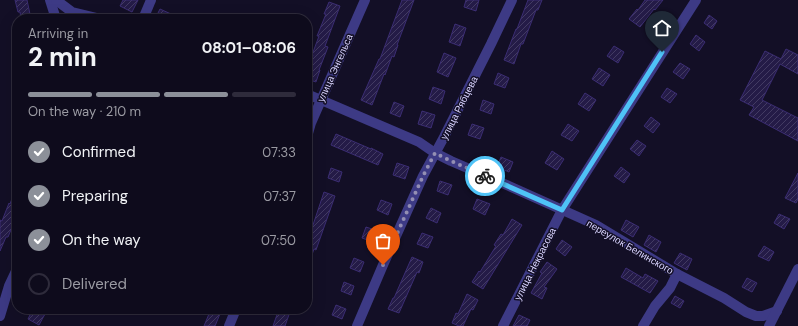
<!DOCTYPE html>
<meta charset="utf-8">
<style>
:root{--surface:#0e0b1c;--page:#171425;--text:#f1f3f6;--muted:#9b9ba3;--line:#2e2b3b;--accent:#8c9099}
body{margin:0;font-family:"DM Sans",sans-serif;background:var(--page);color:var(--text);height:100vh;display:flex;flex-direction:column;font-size:15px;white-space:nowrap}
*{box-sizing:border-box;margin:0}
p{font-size:13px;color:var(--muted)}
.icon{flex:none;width:22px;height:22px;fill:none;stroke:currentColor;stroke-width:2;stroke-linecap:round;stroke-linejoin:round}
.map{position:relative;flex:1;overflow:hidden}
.panel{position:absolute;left:12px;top:14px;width:300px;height:300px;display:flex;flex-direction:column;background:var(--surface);border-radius:16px;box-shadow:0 4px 16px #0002,0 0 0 1px var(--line)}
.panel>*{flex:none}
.pin{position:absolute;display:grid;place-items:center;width:34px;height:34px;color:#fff;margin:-41px -17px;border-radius:50% 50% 50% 0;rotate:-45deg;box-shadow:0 0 4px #0007}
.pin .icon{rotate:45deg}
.courier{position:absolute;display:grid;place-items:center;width:40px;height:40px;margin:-20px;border:3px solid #4fc3f7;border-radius:50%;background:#fff;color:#222;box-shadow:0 1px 5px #0007}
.summary em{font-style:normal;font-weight:700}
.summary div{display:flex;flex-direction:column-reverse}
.summary{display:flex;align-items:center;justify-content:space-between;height:68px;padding:0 16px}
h1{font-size:26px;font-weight:700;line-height:30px}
.bar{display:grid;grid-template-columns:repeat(4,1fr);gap:6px 4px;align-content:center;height:48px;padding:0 16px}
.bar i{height:5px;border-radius:3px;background:var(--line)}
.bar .active{background:var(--accent)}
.bar p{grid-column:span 4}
ol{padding:0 16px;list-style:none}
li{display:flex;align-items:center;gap:12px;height:44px}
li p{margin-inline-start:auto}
li .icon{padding:4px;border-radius:50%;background:var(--accent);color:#fff;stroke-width:4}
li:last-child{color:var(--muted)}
li i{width:22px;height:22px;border:2px solid var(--line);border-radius:50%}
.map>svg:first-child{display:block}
.building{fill:url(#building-hatch);stroke:#3b2d73}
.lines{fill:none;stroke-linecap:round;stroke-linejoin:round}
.minor{stroke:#3d3a85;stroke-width:10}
.done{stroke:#948fb3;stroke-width:4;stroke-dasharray:0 7.2}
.route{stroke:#4fc3f7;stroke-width:5}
.labels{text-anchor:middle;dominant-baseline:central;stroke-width:3;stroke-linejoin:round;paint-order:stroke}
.street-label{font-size:10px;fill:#d9d4ff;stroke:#130f26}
</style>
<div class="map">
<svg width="798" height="326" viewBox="0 0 798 326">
<defs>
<pattern id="building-hatch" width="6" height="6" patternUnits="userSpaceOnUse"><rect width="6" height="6" fill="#241b47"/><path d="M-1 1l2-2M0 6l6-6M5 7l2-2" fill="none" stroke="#433b63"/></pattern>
</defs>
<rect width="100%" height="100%" fill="#130f26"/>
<!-- building -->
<g class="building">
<polygon points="15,0 27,0 31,19 21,19 20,12 18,12"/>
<polygon points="123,0 138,0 132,12 120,6"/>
<polygon points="402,0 414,0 397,45 398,45 394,57 392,56 385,75 384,74 372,105 361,100 379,59 380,59"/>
<polygon points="466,0 479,0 476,11 464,7"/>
<polygon points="528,0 542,0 538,10 536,10 523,44 521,44 514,64 504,60 516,29 517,29"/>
<polygon points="645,0 663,0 655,10 654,9 640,27 629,19 637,9 638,10"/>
<polygon points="329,2 340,6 325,46 328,47 319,70 320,70 316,82 307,79 307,72 313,55 312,55 319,36 317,36 326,14 324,14"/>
<polygon points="160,9 182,19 155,19"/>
<polygon points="709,15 717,21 712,29 704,23"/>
<polygon points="455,24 466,28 460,46 449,42"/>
<polygon points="696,35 705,42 699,51 690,44"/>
<polygon points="614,46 624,52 618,63 607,56"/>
<polygon points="786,49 798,55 798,74 780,64 762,100 798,118 798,141 749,115 754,107 740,100 765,51 781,59"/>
<polygon points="444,53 456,58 448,77 437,72"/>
<polygon points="680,63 690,69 683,79 673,72"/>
<polygon points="599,68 610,75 603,86 592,79"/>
<polygon points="498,73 509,78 505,88 494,84"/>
<polygon points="433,87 445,91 441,104 429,99"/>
<polygon points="667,88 677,94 670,103 661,97"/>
<polygon points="585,93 596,100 589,111 578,104"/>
<polygon points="483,100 494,104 491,114 480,110"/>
<polygon points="394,102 404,106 400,117 390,113"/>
<polygon points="422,111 435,115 431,128 418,124"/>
<polygon points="651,117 660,124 653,133 644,126"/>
<polygon points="472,124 484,128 480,139 468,135"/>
<polygon points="568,124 579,131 572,141 561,135"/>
<polygon points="336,134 371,149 371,148 383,154 378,165 331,145"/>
<polygon points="637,140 646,146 639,156 630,149"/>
<polygon points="552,151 564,159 557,170 545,163"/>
<polygon points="501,157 513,162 509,172 497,167"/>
<polygon points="397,163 409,167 405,179 393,175"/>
<polygon points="621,167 630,174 624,183 614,176"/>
<polygon points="331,168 342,172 339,182 328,178"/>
<polygon points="798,173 798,199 796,203 785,198"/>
<polygon points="440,181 452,185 448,195 437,191"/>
<polygon points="16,188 17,188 17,220 15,220 8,237 6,237 0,251 0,220 2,221 9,203 10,204"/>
<polygon points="324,192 335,196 316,250 314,249 308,266 307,266 307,243"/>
<polygon points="477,199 490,204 485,215 473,209"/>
<polygon points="381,200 392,204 388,215 377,210"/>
<polygon points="431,208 441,213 437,223 426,218"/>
<polygon points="779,214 790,219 784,229 774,223"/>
<polygon points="512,219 522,225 483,289 472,282 479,271 480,272 496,246 494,245 501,234 503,235"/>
<polygon points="626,220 639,227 633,237 621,230"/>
<polygon points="366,227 378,231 373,242 362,238"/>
<polygon points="422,233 433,237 428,248 417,244"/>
<polygon points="649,235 661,242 656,252 644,245"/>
<polygon points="562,240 572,247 565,256 556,249"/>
<polygon points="764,246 774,252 769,261 758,256"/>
<polygon points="680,253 692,259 687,270 674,263"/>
<polygon points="412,257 423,262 419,273 417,272 399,313 388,309 393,298 394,298"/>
<polygon points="354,258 364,262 360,272 350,268"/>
<polygon points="547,262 557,269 544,287 547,288 542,299 531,293 542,273 540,272"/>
<polygon points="626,268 643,278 645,274 658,281 650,293 621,277"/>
<polygon points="747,278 757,283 752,292 742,287"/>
<polygon points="344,282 354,286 351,295 341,291"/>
<polygon points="467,294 478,300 473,310 471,309 463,326 459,326 452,323 456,313 458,314"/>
<polygon points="675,296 684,301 680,308 671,303"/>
<polygon points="336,305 346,309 342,319 332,315"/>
<polygon points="33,309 35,309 45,314 39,325 28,319"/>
<polygon points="211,309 222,309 215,326 204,326"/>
<polygon points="279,309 291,309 285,326 273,326"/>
<polygon points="519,315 530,320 527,326 513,326"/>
</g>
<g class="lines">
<!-- minor -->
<g class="minor">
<polyline points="50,0 56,19"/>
<polyline points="56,0 72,12 101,19"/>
<polyline points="143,19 151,0"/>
<polyline points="307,94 419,142 435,153 451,161 509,186 596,225 677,274 724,298 746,312 756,316 763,316 777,311"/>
<polyline points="307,137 311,123 365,0"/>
<polyline points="0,316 9,286 17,269"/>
<polyline points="229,326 236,309"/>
<polyline points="357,326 383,265 423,176 444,137 491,44 512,0"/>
<polyline points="503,326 562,210 696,0"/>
<polyline points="643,326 655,306 670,288 677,274"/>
<polyline points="769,326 798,269"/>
</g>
</g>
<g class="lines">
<!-- done -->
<polyline class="done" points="383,265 423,176 435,153 451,161 485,176"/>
<!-- route -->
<polyline class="route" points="485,176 562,210 662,52"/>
</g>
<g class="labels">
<!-- street labels -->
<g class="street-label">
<text transform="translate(335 68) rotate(-66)">улица Энгельса</text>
<text transform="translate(459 108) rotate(-63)">улица Рябцева</text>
<text transform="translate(630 247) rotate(30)">переулок Белинского</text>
<text transform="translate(535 264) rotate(-63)">улица Некрасова</text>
</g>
</g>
</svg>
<div class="pin" style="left:383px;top:265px;background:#ea580c"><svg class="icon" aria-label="bag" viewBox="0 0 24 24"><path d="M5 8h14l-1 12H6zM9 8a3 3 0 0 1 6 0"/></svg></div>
<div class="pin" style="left:662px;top:52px;background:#1f2937"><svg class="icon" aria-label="home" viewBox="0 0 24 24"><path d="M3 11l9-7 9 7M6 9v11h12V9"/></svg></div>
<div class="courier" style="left:485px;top:176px"><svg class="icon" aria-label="bike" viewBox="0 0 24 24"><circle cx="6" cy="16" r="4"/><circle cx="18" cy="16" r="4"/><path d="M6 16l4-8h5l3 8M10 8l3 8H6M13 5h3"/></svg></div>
<section class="panel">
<div class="summary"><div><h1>2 min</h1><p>Arriving in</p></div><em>08:01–08:06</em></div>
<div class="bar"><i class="active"></i><i class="active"></i><i class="active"></i><i></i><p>On the way · 210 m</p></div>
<ol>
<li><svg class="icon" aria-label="check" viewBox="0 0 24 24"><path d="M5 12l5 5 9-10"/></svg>Confirmed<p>07:33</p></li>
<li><svg class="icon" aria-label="check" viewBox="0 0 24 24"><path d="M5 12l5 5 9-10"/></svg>Preparing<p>07:37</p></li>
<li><svg class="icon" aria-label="check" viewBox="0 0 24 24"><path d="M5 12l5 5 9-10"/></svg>On the way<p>07:50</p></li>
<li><i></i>Delivered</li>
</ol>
</section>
</div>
